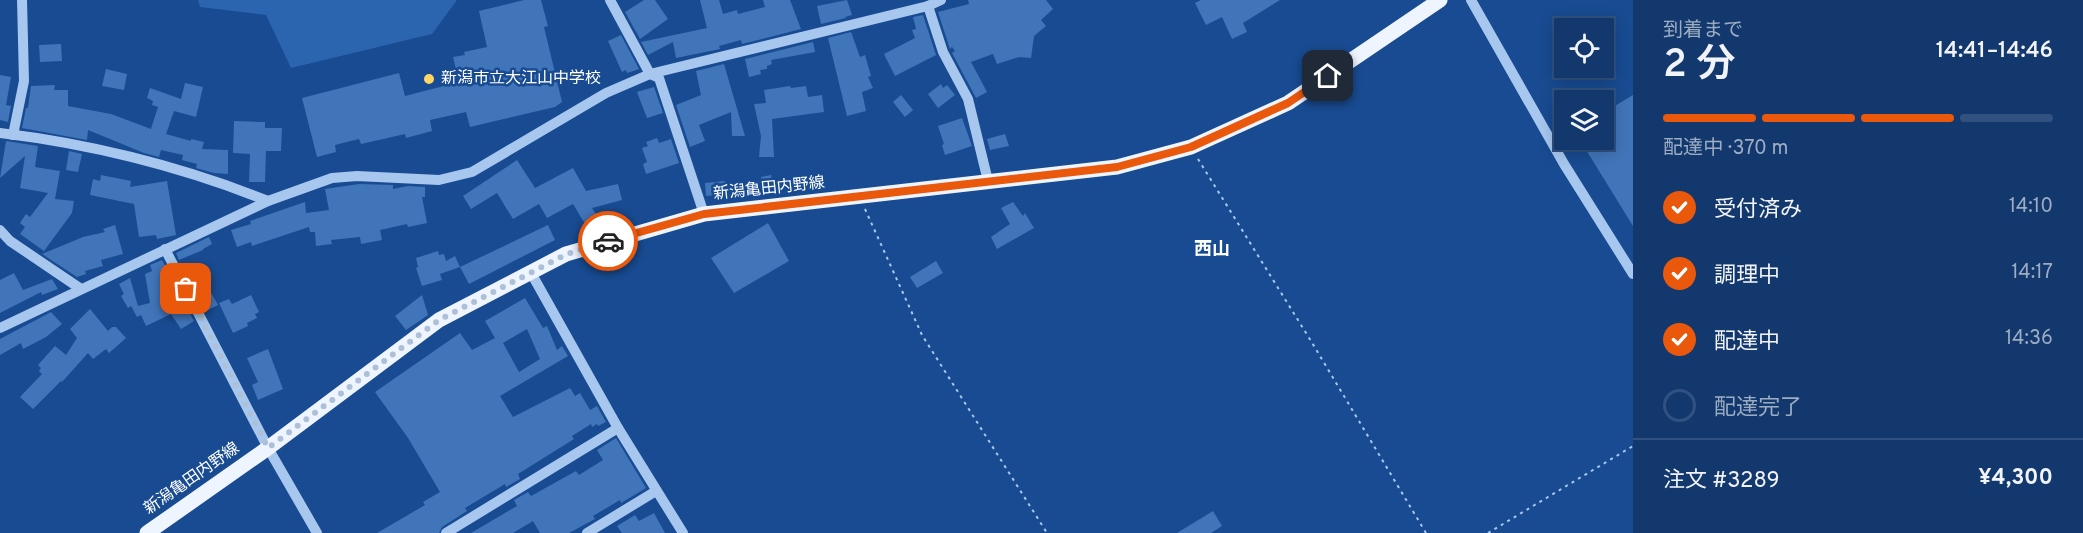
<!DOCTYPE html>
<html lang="ja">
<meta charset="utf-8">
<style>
:root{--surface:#12386d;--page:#1b3f72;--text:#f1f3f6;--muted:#9cacc2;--line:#315280;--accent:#ea580c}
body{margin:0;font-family:Overpass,"Noto Sans JP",sans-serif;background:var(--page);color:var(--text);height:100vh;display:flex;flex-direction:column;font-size:22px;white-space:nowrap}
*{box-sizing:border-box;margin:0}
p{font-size:20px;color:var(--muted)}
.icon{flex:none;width:33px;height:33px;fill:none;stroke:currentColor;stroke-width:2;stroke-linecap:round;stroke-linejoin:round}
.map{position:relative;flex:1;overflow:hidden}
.side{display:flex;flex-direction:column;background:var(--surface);width:450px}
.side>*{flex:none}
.buttons{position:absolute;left:1554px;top:18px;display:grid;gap:12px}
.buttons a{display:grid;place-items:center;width:60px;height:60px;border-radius:0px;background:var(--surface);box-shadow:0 3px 15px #0003,0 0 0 2px var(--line);font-size:30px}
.pin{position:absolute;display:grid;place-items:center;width:51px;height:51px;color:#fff;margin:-26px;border-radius:12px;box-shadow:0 3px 9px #0006}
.courier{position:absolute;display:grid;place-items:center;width:60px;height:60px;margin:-30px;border:4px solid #ea580c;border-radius:50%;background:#fff;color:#222;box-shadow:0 2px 8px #0007}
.overview em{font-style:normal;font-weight:600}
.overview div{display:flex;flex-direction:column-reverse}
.overview{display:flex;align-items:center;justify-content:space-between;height:102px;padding:0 30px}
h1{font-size:39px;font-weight:600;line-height:45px}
.bar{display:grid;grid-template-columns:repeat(4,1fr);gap:9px 6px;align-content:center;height:72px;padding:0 30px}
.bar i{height:8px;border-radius:4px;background:var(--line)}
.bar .on{background:var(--accent)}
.bar p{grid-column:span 4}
.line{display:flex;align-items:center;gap:15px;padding:0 30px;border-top:2px solid var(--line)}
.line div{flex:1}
ol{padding:0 30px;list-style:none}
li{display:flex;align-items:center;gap:18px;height:66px}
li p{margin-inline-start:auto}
li .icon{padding:6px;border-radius:50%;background:var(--accent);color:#fff;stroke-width:4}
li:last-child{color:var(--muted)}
li i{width:33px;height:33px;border:3px solid var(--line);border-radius:50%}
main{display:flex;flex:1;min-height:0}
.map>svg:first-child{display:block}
.green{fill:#2b65af}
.building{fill:#4175b9;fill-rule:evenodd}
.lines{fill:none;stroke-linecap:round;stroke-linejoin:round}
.path{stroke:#a7c7ef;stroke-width:2;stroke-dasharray:3 4.5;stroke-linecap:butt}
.minor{stroke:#a7c7ef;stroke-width:10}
.major{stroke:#eff5ff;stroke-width:15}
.done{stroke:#aec0d8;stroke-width:6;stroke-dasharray:0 10.8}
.route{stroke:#ea580c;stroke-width:8}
.poi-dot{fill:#ffd565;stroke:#184b91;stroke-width:2}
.labels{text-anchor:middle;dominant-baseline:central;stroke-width:5;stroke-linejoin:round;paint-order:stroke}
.poi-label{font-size:16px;fill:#fff;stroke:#184b91;text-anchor:start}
.street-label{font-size:16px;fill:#fff;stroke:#184b91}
.neighbourhood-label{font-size:18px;font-weight:bold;fill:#fff;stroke:#184b91}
</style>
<main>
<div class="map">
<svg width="1633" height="533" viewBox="0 0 1633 533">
<rect width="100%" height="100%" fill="#184b91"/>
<!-- green -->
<polygon class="green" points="198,0 457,0 432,34 291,68 266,15 200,7"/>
<!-- building -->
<g class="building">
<polygon points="524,0 541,0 548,26 544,27 562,102 555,107 470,127 466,112 430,120 432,131 406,138 405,134 361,144 359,139 335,145 336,152 317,157 302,98 399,73 405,96 459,82 453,57 465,55 464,52 487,47 479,11"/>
<polygon points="644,0 655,0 668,19 640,39 625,12"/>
<polygon points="700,0 719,0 723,14 737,10 738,14 765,7 763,0 790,0 801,29 742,44 741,40 719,46 720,49 676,58 673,42 648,55 641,42 707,28"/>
<polygon points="847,0 852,15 845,17 846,18 821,24 817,6"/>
<polygon points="968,0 1046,0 1053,9 1041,20 1046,26 1034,36 1031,58 1019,57 997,64 993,54 971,62 987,92 976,98 952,53 955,51 952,47 950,49 938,12 969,4"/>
<polygon points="1201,0 1280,0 1243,23 1247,32 1232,39 1222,17 1206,25 1195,3"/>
<polygon points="923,15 936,55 895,76 884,54 915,38 912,30 916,29 913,17"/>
<polygon points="851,32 860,57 865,55 871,76 868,77 873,88 862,92 866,111 847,116 828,38"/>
<polygon points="621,35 639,69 627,73 626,70 622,72 608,41"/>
<polygon points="813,42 815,52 771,60 772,64 767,66 767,69 760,70 761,74 749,77 745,59"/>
<polygon points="61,44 62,61 40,62 39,45"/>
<polygon points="724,64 745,136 732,136 731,112 699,125 705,141 690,147 676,105 701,95 696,71"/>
<polygon points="106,69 127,74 124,90 102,86"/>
<polygon points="0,75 11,77 6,105 11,106 8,122 0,120"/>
<polygon points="185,83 203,87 196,117 174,111 166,134 191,141 191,139 204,142 202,149 228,150 228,174 214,173 196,168 197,164 182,160 183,155 161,150 159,157 144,153 88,130 87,140 22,128 26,108 28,108 31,86 55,85 54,90 68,90 68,106 111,114 151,129 158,107 152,105 153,101 147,98 150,88 181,99"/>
<polygon points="941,84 943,88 947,85 955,95 938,108 928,94"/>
<polygon points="790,86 791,88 806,86 808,97 822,95 824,112 772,119 774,157 759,157 761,136 754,104 766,103 764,90"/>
<polygon points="654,87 663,113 647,118 637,92"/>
<polygon points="901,95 913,110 905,117 893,102"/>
<polygon points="1633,95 1633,226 1580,140 1604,140 1604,130 1615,122 1608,110"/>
<polygon points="962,118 972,146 945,155 942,145 944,144 938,126"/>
<polygon points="234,121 265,122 265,128 282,128 281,151 266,151 265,182 249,182 250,154 233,153"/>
<polygon points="1005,134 1009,146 990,150 987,139"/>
<polygon points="657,138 659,143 671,139 679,163 646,174 643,164 647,162 642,148 648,146 646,142"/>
<polygon points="6,141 38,146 35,167 60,171 55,199 74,201 72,213 44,251 20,234 25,227 20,223 26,214 30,217 48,193 20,188 25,156 0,178"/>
<polygon points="69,151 82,154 78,172 66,170"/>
<polygon points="517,160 535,188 573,168 586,191 618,184 622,200 592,208 598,217 585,224 573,204 547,218 539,204 513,219 497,193 471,209 463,196"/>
<polygon points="101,175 131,181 130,187 167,181 176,235 157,239 156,235 139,237 134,204 90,195 93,179 100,181"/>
<polygon points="771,175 772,181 784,181 784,187 751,192 751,181 762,181 761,177"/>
<polygon points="725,181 726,194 706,196 705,183"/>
<polygon points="359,184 393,185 393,189 408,186 425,187 425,197 422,197 427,223 408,227 407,224 380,230 382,240 361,244 360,237 331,240 332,244 316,246 315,232 310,232 309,227 252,246 251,242 237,247 231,230 251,224 250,221 305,202 306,213 329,210 325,189"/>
<polygon points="1013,202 1023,216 1025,213 1034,228 997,249 991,237 1010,224 1001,208"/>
<polygon points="768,223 789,261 734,293 711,258"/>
<polygon points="115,225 123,254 101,260 103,266 85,271 86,274 77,277 42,254 83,237 105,232 103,229"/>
<polygon points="548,225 555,240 469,284 460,267 440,274 442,280 422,286 416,268 418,267 416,258 438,251 439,255 444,254 446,261 455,256 460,267"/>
<polygon points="209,237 212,244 203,249 203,250 179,260 176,253"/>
<polygon points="162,260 194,321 181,329 171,314 146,326 141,315 137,317 131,306 128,308 121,296 124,294 119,284 130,278 138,306 150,303 145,274 152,271 150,265"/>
<polygon points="936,261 943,273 917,288 910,277"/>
<polygon points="14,273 23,290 52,279 58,289 42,295 41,292 0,313 0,280"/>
<polygon points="198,278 200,283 204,280 218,305 206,311 190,282"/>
<polygon points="251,295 259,312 255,314 257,318 247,323 248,326 233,333 219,303 229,299 232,304"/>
<polygon points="422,295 428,315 406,330 395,316"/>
<path d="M525 298 543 328 547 326 557 350 562 346 568 356 500 396 513 417 570 388 575 396 580 393 590 410 597 406 606 422 598 426 597 424 592 427 591 424 572 436 574 439 518 474 520 479 506 487 505 484 465 508 467 511 442 527 439 533H377L425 505 423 502 440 492 408 438 375 392 460 333 472 350 495 338 485 321ZM527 329 540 359 519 372 503 343Z"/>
<polygon points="90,309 108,331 112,327 116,327 126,338 109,353 106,349 93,359 88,353 62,382 61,381 33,409 20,397 42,374 39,371 41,368 38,365 55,346 66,355 77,338 70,329"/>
<polygon points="51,312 62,324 46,337 23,349 21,343 0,355 0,339"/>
<polygon points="268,349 283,389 258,400 252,385 258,382 247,358"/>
<polygon points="616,438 646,488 621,503 620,500 593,516 595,519 569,533 540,533 533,521 513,533 471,533 517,506 514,500 528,492 531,496 576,471 579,475 603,460 597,450"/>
<polygon points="1213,511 1222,526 1211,533 1177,533"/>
<polygon points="654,513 665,533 622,533 617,526 635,515 639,521"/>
</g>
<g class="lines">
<!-- path -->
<g class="path">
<polyline points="1198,159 1311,341 1426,533"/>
<polyline points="865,209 922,335 1047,533"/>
<polyline points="1488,533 1633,446"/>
</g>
<!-- minor -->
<g class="minor">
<polyline points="610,0 650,74 659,78 704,214"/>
<polyline points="1471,0 1564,164 1633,274"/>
<polyline points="928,6 943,52 968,99 988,181"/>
<path d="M0 133C91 144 183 167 268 201"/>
<polyline points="13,135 24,81 22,0"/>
<polyline points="0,230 10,241 81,289"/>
<polyline points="165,249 268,448 317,533"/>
<polyline points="530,271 618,428 683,533"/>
<polyline points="0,328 268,201 332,178 357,176 439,180 472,172 606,93 650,74 928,6 941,0"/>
<polyline points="446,533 618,428"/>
<polyline points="587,533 656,491"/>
</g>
<!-- major -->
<polyline class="major" points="147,533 268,448 439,320 566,254 704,214 1117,167 1191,147 1288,103 1440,0"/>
</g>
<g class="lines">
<!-- done -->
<polyline class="done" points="186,289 268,448 439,320 567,254 608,241"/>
<!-- route -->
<polyline class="route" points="608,241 704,214 1117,167 1191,147 1288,103 1328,76"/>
</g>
<!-- markers -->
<circle class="poi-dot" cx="429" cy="79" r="6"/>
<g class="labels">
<!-- poi labels -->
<g class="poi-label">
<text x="441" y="79">新潟市立大江山中学校</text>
</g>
<!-- street labels -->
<g class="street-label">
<text transform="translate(769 189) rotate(-6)">新潟亀田内野線</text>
<text transform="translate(192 479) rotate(-35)">新潟亀田内野線</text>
</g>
<!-- neighbourhood labels -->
<g class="neighbourhood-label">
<text x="1212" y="250">西山</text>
</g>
</g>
</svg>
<div class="buttons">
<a><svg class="icon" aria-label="locate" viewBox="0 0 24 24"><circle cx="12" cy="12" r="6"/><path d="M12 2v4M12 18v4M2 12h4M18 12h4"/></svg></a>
<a><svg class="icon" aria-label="layers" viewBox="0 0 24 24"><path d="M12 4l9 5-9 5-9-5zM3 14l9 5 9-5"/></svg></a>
</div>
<div class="pin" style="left:186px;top:289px;background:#ea580c"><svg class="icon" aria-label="bag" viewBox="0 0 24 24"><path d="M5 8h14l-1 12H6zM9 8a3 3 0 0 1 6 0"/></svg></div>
<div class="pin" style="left:1328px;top:76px;background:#1f2937"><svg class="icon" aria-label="home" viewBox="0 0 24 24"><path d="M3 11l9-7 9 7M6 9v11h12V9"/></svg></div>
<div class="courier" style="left:608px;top:241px"><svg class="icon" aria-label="car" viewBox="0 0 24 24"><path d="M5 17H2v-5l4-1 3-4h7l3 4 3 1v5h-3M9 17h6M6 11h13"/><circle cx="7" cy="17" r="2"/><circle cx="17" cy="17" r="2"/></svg></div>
</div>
<section class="side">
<div class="overview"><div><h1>2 分</h1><p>到着まで</p></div><em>14:41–14:46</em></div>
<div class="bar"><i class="on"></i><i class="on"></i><i class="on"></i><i></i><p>配達中 · 370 m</p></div>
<ol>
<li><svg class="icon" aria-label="check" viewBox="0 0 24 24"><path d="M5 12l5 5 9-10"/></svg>受付済み<p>14:10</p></li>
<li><svg class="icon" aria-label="check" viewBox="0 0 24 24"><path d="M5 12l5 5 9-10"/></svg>調理中<p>14:17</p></li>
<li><svg class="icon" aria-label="check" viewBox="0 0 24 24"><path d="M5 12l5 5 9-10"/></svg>配達中<p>14:36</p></li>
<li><i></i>配達完了</li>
</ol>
<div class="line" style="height:78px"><div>注文 #3289</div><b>¥4,300</b></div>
</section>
</main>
